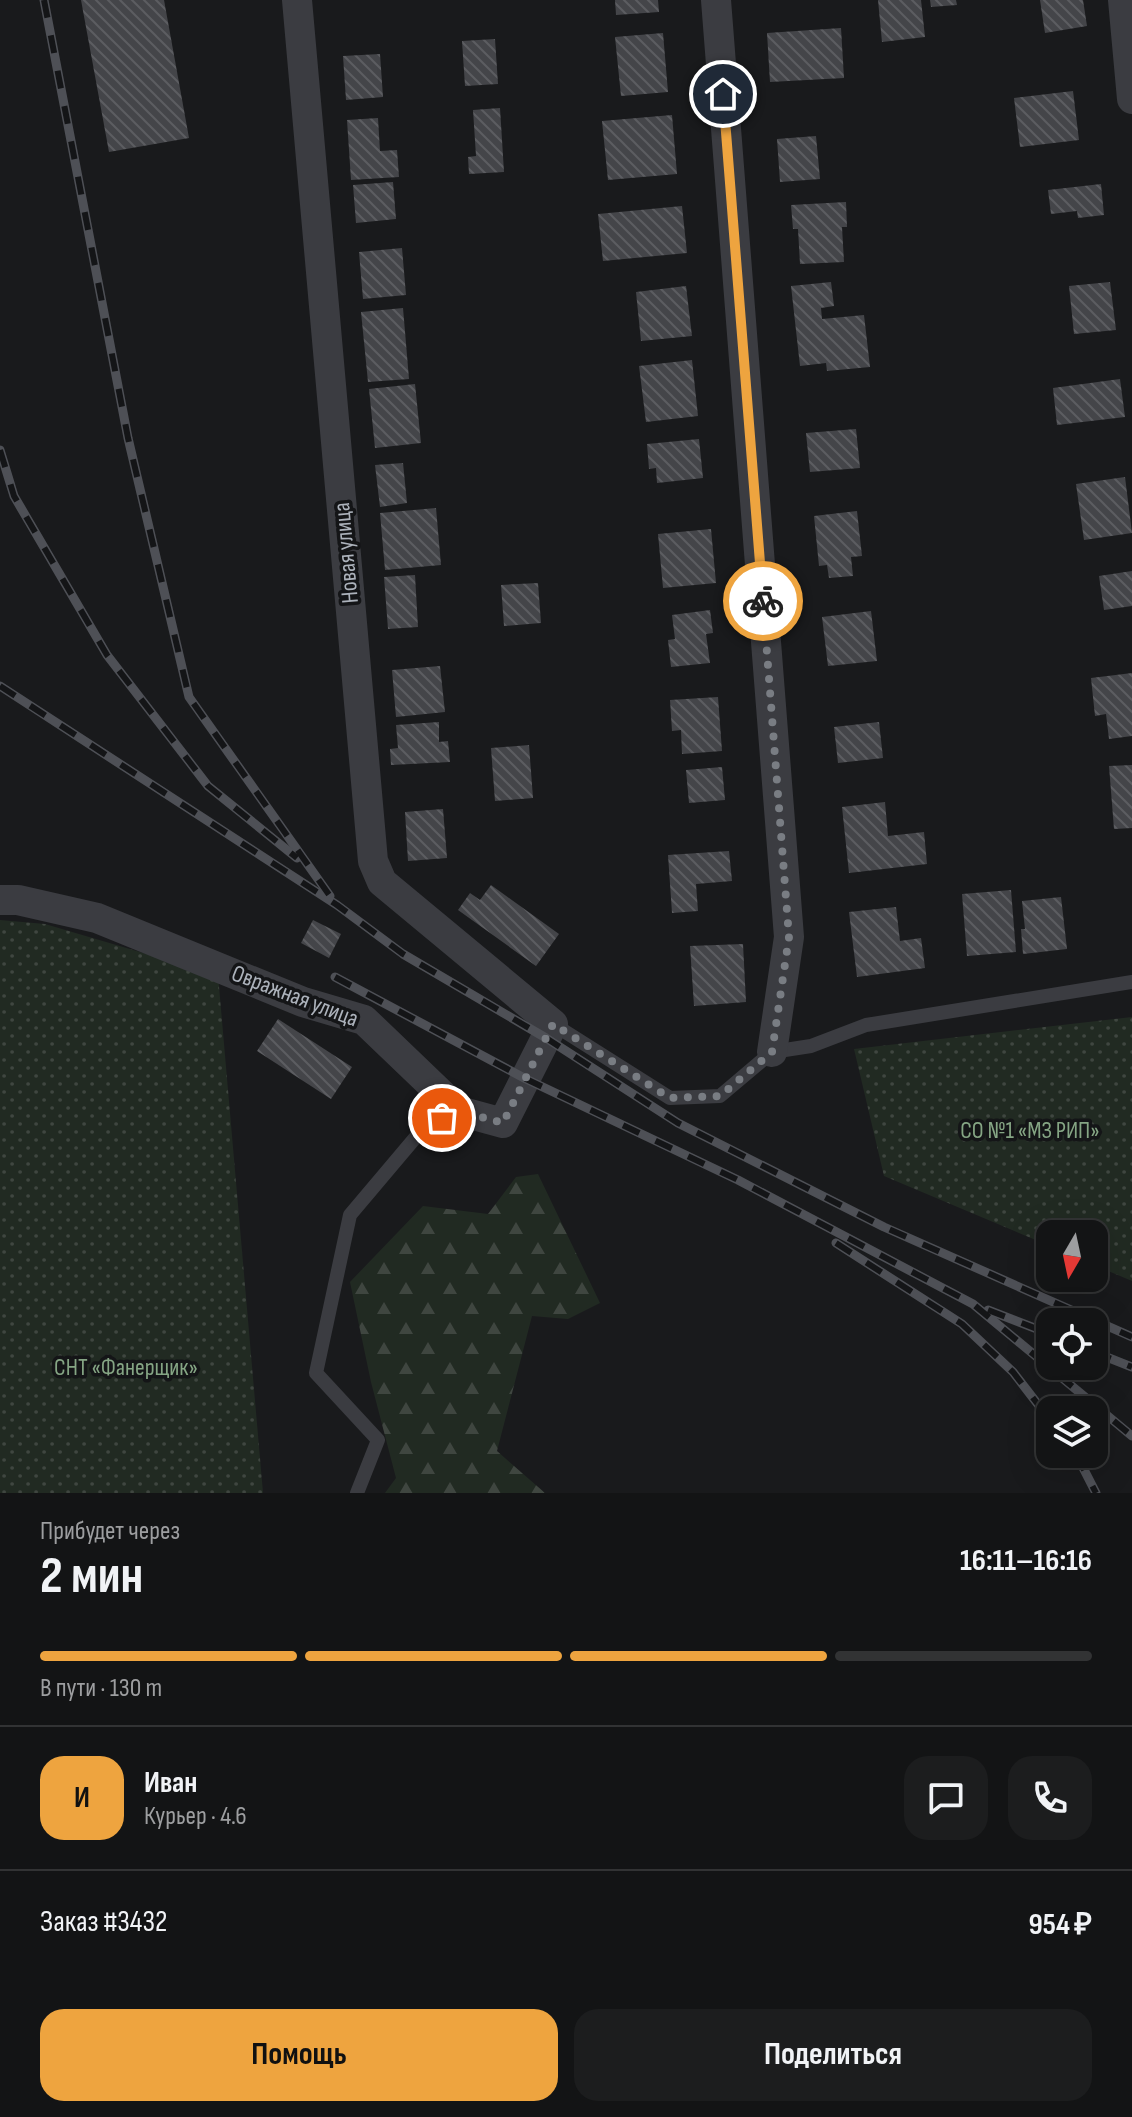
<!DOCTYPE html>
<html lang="ru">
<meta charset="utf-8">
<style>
:root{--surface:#131415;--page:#1c1d1e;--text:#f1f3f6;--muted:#9d9ea0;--line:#323334;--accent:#eea43f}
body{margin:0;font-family:"Sofia Sans Condensed",sans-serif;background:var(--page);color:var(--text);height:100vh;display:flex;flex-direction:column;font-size:30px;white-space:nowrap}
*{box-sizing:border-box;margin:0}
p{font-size:26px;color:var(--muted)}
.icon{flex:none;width:44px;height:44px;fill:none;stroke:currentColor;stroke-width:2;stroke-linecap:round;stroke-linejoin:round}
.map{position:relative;height:1493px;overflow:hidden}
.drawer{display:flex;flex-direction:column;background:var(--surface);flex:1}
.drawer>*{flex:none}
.needle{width:52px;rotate:189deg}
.fabs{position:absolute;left:1036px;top:1220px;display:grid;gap:16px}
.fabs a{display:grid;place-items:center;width:72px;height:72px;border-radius:16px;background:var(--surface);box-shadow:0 8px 32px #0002,0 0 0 2px var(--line);font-size:40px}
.pin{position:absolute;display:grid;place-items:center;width:68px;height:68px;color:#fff;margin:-34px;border:4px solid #fff;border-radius:50%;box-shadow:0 2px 8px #0007}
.courier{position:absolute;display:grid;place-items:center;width:80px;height:80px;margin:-40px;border:6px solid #eea43f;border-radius:50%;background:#fff;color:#222;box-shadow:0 2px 10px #0007}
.headline em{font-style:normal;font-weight:700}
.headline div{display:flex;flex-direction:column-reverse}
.headline{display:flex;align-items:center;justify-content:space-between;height:136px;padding:0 40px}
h1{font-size:52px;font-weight:700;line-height:60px}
.bar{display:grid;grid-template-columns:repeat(4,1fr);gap:12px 8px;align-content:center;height:96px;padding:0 40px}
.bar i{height:10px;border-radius:6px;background:var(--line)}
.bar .active{background:var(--accent)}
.bar p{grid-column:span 4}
.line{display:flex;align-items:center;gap:20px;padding:0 40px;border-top:2px solid var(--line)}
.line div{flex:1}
.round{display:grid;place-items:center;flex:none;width:84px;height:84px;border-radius:24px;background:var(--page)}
.cta{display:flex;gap:16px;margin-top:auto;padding:16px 40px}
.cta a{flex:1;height:92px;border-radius:24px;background:var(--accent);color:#111;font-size:32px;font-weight:700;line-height:92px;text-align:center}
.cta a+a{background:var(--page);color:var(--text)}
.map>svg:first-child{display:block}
.forest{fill:url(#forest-firs)}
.garden{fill:url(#garden-dots)}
.building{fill:url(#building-back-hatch)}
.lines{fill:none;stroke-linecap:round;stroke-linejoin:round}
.service{stroke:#3b3c41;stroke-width:14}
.minor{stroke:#3b3c41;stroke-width:30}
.rail-casing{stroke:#4e5056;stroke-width:9}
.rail{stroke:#141517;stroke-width:6;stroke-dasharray:18;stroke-linecap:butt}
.done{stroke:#797d83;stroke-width:8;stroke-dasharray:0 14.4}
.route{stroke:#eea43f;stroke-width:10}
.labels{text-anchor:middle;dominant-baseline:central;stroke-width:7;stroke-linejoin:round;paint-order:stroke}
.street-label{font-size:24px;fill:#acb2bb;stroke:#141517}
.park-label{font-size:24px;fill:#85a584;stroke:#141517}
</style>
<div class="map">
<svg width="1132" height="1493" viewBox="0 0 1132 1493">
<defs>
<pattern id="forest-firs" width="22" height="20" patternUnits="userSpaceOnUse" patternTransform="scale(2)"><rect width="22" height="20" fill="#212a22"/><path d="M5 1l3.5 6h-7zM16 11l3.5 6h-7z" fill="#3f4640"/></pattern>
<pattern id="garden-dots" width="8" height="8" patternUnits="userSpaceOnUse" patternTransform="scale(2)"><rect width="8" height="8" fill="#212a22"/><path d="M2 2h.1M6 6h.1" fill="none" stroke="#3f4640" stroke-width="1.8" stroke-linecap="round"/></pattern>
<pattern id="building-back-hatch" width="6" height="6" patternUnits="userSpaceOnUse" patternTransform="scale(2)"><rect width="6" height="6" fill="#444549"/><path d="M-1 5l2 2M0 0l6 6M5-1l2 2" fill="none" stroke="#5c5d61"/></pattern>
</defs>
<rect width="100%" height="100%" fill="#191a1c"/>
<!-- forest -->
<polygon class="forest" points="538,1174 600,1303 568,1319 532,1316 497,1451 545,1493 385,1493 396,1478 371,1382 350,1282 423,1206 488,1214 516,1177"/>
<!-- garden -->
<g class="garden">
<polygon points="0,920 45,924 218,975 263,1493 0,1493"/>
<polygon points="1132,1017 1132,1281 1094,1265 1094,1234 1050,1234 1050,1246 884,1176 854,1049"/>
</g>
<!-- building -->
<g class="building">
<polygon points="81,0 164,0 189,138 109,152"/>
<polygon points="615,0 658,0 659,12 616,15"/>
<polygon points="878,0 921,0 925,37 882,42"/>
<polygon points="930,0 956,0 957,5 931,7"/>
<polygon points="1040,0 1083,0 1087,26 1045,33"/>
<polygon points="841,28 844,78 770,82 767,33"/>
<polygon points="663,33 668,92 621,96 615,37"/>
<polygon points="495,39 498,84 465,86 462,41"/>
<polygon points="380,54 383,97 346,100 343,56"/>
<polygon points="1073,91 1079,140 1020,147 1014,98"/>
<polygon points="500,108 504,172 469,174 468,157 476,156 473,110"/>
<polygon points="672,115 677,174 608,180 602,121"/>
<polygon points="378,118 380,151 397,150 399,177 351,180 347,120"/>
<polygon points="816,136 820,179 780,182 777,139"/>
<polygon points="393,182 396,219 356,223 353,185"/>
<polygon points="1101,184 1104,215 1078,218 1077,211 1051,214 1048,190"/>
<polygon points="846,202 847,227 842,227 844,262 800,264 798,229 793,229 791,205"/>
<polygon points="682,206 687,253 603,261 598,214"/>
<polygon points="402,248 406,295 363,299 359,252"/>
<polygon points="831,282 834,306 821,308 822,319 864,315 870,367 827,371 826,363 800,366 791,286"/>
<polygon points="1110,282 1116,330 1074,334 1069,286"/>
<polygon points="686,286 692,336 641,341 636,292"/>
<polygon points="403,308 409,379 368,382 361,312"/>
<polygon points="692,360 698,416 646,422 639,366"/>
<polygon points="1120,379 1125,417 1057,425 1053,388"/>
<polygon points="415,384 421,443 375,448 369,389"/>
<polygon points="856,429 860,468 810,472 806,433"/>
<polygon points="699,439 703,478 657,483 656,468 649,469 647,444"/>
<polygon points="403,463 407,503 380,507 375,465"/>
<polygon points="1125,477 1132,533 1084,540 1076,484"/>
<polygon points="436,508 441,565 385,570 380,513"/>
<polygon points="857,511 862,556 851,557 853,576 829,578 827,565 819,566 814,516"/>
<polygon points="711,529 716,583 663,588 658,534"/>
<polygon points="1132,571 1132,606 1104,610 1099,576"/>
<polygon points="415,575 418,627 388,629 384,577"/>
<polygon points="538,583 541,623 504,626 501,585"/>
<polygon points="710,610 713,633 706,634 710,663 671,667 668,640 675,639 672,615"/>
<polygon points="871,611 877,661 828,666 822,617"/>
<polygon points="440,666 445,712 396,717 392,670"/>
<polygon points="1132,673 1132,736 1109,739 1106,714 1095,716 1091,678"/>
<polygon points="718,697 722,751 682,754 681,730 672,731 670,700"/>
<polygon points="439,722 439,742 448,741 450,762 391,765 390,749 398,748 396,725"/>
<polygon points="879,722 883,758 838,763 834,727"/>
<polygon points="529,745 533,798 495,801 491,748"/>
<polygon points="1132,765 1132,828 1114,829 1109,766"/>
<polygon points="722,767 725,800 689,803 686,770"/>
<polygon points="885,802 888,836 924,832 927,864 849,873 842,807"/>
<polygon points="443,809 447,858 408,861 405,812"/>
<polygon points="729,851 732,881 696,884 698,911 672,913 668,855"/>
<polygon points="491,885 559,934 536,966 458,910 470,893 480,900"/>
<polygon points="1011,890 1016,952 967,956 962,894"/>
<polygon points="1061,897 1067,949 1023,954 1021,929 1025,929 1022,901"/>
<polygon points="896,907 900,941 921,938 925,968 857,977 849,912"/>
<polygon points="313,920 341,934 329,958 301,943"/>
<polygon points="743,944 746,1002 694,1006 690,946"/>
<polygon points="278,1019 352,1067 331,1099 257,1051"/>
</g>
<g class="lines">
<!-- service -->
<g class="service">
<polyline points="553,1024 670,1098 720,1096 772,1052 811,1046 866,1025 1132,982"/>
<polyline points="357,1493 378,1440 316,1373 350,1215 426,1125 459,1111"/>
</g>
<!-- minor -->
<g class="minor">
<polyline points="716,0 789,937 772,1052"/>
<polyline points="1123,0 1132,99"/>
<polyline points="0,900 18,900 97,918 303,1002 364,1020 459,1111 503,1123 553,1024 382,882 373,861 297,0"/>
</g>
<defs>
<g id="rail">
<polyline points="44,0 128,438 189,697 330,896"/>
<polyline points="0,450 14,496 107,655 208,786 297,858"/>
<polyline points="0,686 337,905 403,954 546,1038 678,1123 884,1227 1132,1337"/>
<polyline points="335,977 526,1079 738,1180 973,1304 1132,1436"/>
<polyline points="836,1243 962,1324 1013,1372 1050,1420"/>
<polyline points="988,1310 1050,1334"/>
<polyline points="1094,1352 1132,1367"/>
<polyline points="1076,1454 1096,1493"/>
</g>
</defs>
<!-- rail casing -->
<use href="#rail" class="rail-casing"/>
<!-- rail -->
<use href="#rail" class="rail"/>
</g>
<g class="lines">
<!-- done -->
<polyline class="done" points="442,1118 459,1111 503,1123 553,1024 670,1098 720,1096 772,1052 789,937 763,601"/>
<!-- route -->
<polyline class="route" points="723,94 763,601"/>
</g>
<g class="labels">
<!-- street labels -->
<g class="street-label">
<text transform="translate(346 553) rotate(-95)">Новая улица</text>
<text transform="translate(295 996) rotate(21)">Овражная улица</text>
</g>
<!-- park labels -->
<g class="park-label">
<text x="1030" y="1130">СО №1 «МЗ РИП»</text>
<text x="126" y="1367">СНТ «Фанерщик»</text>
</g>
</g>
</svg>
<div class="fabs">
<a><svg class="needle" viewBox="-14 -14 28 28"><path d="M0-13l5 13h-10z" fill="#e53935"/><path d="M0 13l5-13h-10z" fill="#9d9ea0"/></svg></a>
<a><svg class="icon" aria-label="locate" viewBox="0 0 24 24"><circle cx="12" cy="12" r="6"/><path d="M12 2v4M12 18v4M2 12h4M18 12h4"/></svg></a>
<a><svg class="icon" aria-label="layers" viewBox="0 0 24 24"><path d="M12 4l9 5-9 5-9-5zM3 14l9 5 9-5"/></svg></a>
</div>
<div class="pin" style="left:442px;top:1118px;background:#ea580c"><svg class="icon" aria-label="bag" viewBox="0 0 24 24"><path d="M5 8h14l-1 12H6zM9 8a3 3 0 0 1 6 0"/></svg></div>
<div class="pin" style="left:723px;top:94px;background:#1f2937"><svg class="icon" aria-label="home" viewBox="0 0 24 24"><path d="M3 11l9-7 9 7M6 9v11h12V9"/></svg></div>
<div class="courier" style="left:763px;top:601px"><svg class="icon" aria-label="bike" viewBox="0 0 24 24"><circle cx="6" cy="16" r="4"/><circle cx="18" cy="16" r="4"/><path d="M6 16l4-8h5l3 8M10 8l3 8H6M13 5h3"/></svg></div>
</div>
<section class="drawer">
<div class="headline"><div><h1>2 мин</h1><p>Прибудет через</p></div><em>16:11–16:16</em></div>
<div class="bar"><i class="active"></i><i class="active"></i><i class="active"></i><i></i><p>В пути · 130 m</p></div>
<div class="line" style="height:144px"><b class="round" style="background:var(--accent);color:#111">И</b><div><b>Иван</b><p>Курьер · 4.6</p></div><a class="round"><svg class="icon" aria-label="chat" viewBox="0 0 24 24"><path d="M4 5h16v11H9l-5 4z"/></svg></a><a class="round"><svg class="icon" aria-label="phone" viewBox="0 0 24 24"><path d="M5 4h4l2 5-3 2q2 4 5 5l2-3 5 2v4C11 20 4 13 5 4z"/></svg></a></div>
<div class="line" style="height:104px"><div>Заказ #3432</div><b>954 ₽</b></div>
<div class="cta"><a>Помощь</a><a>Поделиться</a></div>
</section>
